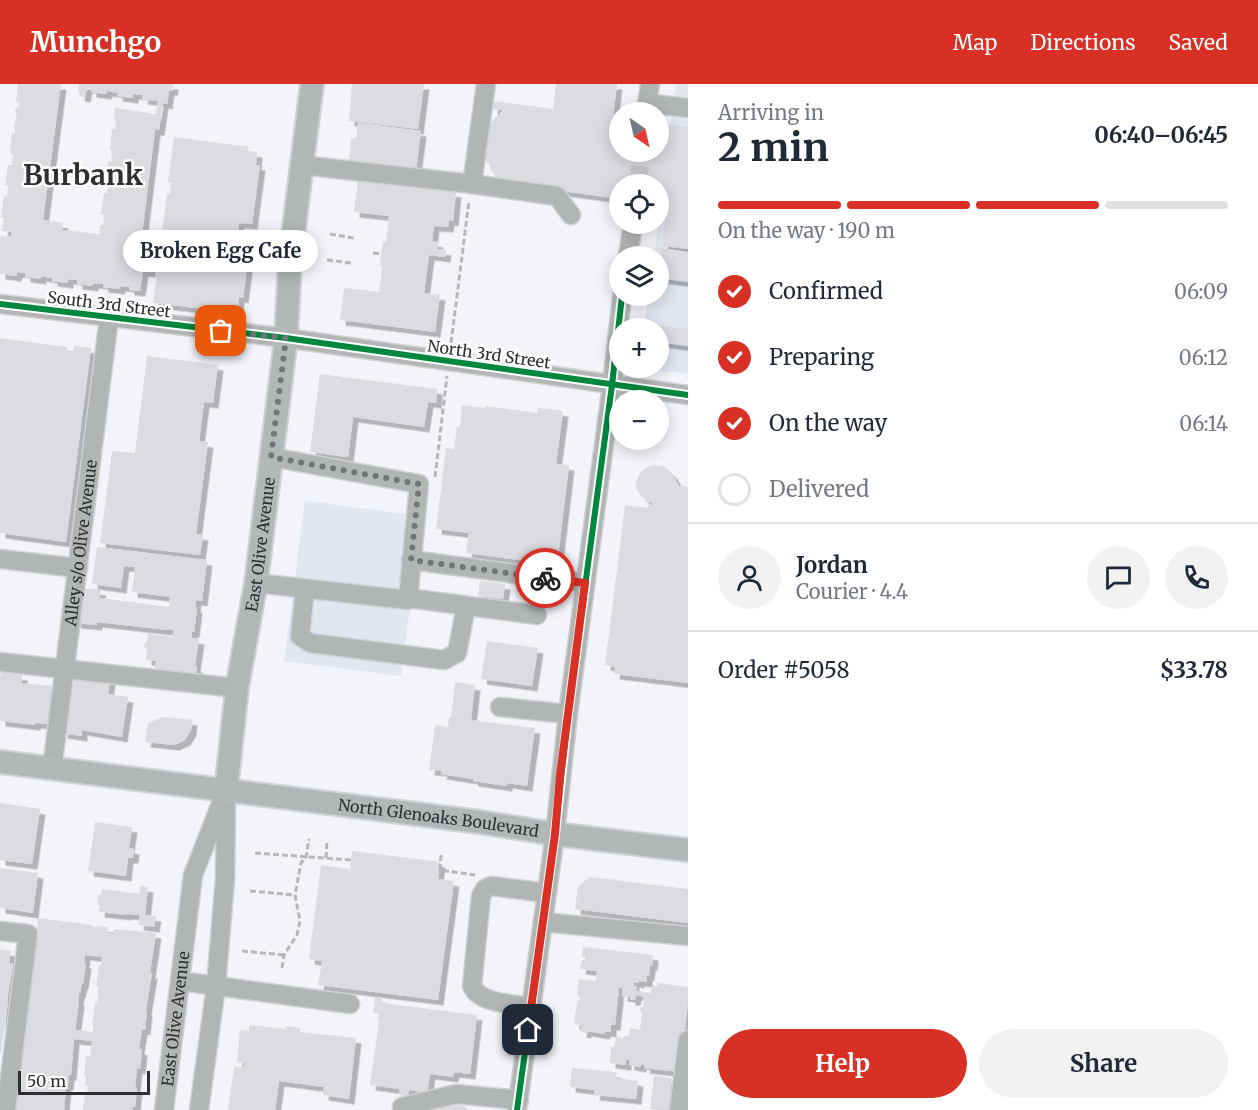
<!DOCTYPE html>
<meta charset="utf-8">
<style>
:root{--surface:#fff;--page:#f2f2f3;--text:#1f2937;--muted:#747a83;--line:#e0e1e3;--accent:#d93025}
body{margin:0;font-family:Merriweather,serif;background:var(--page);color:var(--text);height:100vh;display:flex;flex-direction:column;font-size:22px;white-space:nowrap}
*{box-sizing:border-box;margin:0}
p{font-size:20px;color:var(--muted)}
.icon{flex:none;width:33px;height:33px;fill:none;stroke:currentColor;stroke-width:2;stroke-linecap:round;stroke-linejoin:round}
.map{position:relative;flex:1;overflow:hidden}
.drawer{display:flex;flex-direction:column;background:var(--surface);width:570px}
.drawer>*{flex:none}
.needle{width:39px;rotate:146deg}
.fabs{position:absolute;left:609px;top:18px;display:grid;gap:12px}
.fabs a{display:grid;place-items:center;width:60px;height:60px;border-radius:50%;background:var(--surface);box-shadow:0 3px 15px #0003;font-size:30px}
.scale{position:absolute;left:18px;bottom:15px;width:132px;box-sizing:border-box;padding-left:6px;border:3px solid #2e2f33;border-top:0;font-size:16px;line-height:21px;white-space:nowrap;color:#2e2f33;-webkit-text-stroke:4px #fff;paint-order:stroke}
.pin{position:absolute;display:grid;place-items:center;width:51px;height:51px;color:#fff;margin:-26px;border-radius:12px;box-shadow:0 3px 9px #0006}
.courier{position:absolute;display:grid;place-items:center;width:60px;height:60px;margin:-30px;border:4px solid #d93025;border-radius:50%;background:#fff;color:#222;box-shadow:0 2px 8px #0007}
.bubble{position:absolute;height:42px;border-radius:21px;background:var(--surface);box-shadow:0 3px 15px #0003;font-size:20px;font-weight:700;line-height:42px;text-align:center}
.overview em{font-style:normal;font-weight:700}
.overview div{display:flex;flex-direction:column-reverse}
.overview{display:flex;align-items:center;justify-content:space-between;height:102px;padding:0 30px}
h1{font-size:39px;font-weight:700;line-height:45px}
.bar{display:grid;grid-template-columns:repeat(4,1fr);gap:9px 6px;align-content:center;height:72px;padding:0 30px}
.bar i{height:8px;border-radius:4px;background:var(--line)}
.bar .on{background:var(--accent)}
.bar p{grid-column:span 4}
.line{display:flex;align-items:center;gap:15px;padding:0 30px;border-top:2px solid var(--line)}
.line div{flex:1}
.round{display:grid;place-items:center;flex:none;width:63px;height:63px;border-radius:32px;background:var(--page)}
ol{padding:0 30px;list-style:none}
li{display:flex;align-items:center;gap:18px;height:66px}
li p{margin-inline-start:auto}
li .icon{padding:6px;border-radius:50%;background:var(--accent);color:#fff;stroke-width:4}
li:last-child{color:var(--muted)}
li i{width:33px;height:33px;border:3px solid var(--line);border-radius:50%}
.primary-button{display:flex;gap:12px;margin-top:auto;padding:12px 30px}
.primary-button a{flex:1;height:69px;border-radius:36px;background:var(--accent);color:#fff;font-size:24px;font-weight:700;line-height:69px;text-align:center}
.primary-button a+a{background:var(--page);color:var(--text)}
header{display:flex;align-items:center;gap:36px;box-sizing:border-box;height:84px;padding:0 30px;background:var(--accent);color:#fff}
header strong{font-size:28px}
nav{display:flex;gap:33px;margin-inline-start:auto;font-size:21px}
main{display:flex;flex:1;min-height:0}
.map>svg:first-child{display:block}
.built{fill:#e2e6f1}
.building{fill:#dbdce0;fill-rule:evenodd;filter:url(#shadow)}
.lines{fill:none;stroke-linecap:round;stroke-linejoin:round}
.minor-tunnel{stroke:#cbcdd1;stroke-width:18;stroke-dasharray:18 9;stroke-linecap:butt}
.minor-casing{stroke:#d0d1d5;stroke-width:21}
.major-casing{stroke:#d0d1d5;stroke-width:26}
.path{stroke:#b5b8b8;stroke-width:3;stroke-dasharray:6 3;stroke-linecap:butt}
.minor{stroke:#b1b5b3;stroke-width:18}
.major{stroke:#b2b8b8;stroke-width:22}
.cycleway-casing{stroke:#fff;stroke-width:10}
.cycleway{stroke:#00873e;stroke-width:6}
.done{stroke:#737478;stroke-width:6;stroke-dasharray:0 10.8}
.route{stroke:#d93025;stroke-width:8}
.labels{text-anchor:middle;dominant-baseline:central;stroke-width:5;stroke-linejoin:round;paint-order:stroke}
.street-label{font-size:16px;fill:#2e2f33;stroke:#fff}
.town-label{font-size:28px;font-weight:bold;fill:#2e2f33;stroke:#fff}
</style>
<header>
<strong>Munchgo</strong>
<nav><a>Map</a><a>Directions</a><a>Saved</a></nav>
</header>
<main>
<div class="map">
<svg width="688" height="1026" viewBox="0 0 688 1026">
<defs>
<filter id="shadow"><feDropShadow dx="5.5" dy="5.5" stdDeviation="0" flood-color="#0004"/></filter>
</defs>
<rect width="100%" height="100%" fill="#f2f4f9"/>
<!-- built -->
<g class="built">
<polygon points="676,0 688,0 688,290 639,284 658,284 658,244 644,244 648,212 658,212 658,172 654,172"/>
<polygon points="305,417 422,432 401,592 284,577"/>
</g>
<!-- building -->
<g class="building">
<polygon points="18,0 61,0 43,136 63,139 62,146 99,150 100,141 103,141 104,131 101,130 104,109 107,109 108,98 106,98 108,77 111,78 112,67 110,66 112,45 115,45 116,35 114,35 115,24 156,30 158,17 142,15 143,11 133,10 133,14 117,12 118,9 107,7 106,10 91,8 91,4 87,4 85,13 79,12 80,8 78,7 79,0 173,0 172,7 169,6 167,20 163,19 159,46 155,46 141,159 153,160 150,188 143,187 140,207 129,206 129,203 120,202 119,205 103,203 103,200 93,199 93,202 77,200 77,196 68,195 68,199 52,197 52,194 41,192 41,195 25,193 25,189 17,188 16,192 0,190 0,152 11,153 12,148 2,147 4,134 1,133 4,112 7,113 8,102 5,101 8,81 12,81 13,70 10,70 12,49 15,50 15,44 14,44 17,29 15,28 16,23 18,24 19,18 16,18"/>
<polygon points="352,0 424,0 418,45 349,37"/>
<polygon points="556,0 617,0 613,33 620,34 620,68 658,68 658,39 688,43 688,165 662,162 667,121 658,120 658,100 620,100 620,115 498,98 482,68 485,45 503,26 492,25 493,17 553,25"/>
<polygon points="358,39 421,47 416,86 349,78 351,54 356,54"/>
<polygon points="174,53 249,63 248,67 257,68 256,81 260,81 252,140 239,139 238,152 251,154 243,214 239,213 238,225 230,224 230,228 153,219 159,173 162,173 163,163 160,162 167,110 170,110 171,99 168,98"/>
<polygon points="358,96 456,108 453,137 449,136 448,143 434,142 432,157 438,158 437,165 446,166 445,173 429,171 424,209 440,211 435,248 340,236 344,204 379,208 381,194 382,182 380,182 381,170 383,158 386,158 389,132 354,128"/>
<polygon points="661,164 688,168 688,198 658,194"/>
<polygon points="652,241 688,245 688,262 658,258 658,244 651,244"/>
<polygon points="0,254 67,263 67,266 73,267 74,262 91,264 66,458 0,449"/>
<polygon points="147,272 218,281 213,319 204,318 199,357 208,358 196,450 203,451 200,471 100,459 112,367 135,369"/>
<polygon points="320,290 437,305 436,319 428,318 424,343 353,333 348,373 310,368"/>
<polygon points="462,321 485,324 485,322 537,329 538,324 563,327 556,380 569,381 557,481 466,469 469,449 436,445 446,364 454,365 457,342 460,343"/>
<polygon points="653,381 664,382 672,390 679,402 688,403 688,599 614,590 615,583 605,581 625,421 648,424 648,421 652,422 652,419 648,418 641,412 636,404 636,399 639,390 644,385"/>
<polygon points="97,463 207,476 202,517 196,516 195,523 197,524 194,548 192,548 192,554 199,555 195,582 197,583 195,598 153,593 156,577 146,576 147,564 144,564 145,558 147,558 148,550 173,553 174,546 167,545 167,546 97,538 97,541 75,539 79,504 101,506 99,514 169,523 170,513 132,508 135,483 124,482 121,504 92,500"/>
<polygon points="480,497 505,500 503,515 478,512"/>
<polygon points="487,557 538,564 532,602 481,595"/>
<polygon points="5,584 10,585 10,590 22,591 22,599 52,602 48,630 51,631 49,640 35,639 35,641 0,637 0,593 1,588 4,588"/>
<polygon points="70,590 110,595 108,610 128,613 122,653 82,646 82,652 62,649"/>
<polygon points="455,598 475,601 471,636 535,644 527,702 507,699 507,702 473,697 473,695 441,690 442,687 429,686 435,641 448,643 449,633 451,634"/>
<polygon points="163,633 192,636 191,646 185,656 174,661 145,658 148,639"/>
<polygon points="0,719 40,725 32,780 0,776"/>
<polygon points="95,738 132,743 129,764 134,765 133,774 128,774 126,792 88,787"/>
<polygon points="352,767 440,778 438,795 454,797 438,916 318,901 322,877 309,875 321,781 350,785"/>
<polygon points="0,784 38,789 33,829 0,824"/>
<polygon points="590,793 688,805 688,839 575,825 578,802"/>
<polygon points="140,802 148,803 145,831 156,832 154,843 138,841 140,831 126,830 126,831 99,828 100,821 97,821 98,811 101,811 102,805 140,810"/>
<path d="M38 834 92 841 91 842 97 843 98 842 108 843 107 849 113 850 114 845 156 849 150 889H152L146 926 147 927 145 946 142 945 139 965 142 966 140 985 137 984 135 1004H137L135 1023H133V1026H83L85 1010 87 1011 88 1002H85L86 993H84L86 972 90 973 92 957 74 955 71 991H69L68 1001H66L64 1026H15L18 1009H16L27 932H26L34 872 35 873 39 848 37 847ZM85 871 102 873 101 881H99L96 902H98V912L97 919H95L92 941H93V948L75 946 79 918 78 917 79 909H80L82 900H83L86 879H84Z"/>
<polygon points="583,863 653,871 652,882 650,881 649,892 647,891 647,898 639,897 639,899 634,898 634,902 637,902 636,907 651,909 652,902 657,902 658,899 688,903 688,919 680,988 644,984 645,981 641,980 641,983 629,981 629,976 626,976 626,981 610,979 611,963 614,963 616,953 624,954 624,952 629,952 630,944 640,946 642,929 640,928 640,923 643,923 644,912 636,911 635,916 630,916 630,913 622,912 623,904 619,904 615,941 611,941 611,948 605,947 605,950 586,947 586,949 581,948 582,941 574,940 577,917 579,917 580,913 579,913 579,911 577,910 579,895 596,897 597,887 580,885 582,876 585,876 585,873 582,873"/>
<polygon points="0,865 11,867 9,879 13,880 7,917 8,917 1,969 0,969"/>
<polygon points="375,913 382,914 382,919 477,931 470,990 454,988 453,993 430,990 427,1009 409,1006 408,1012 399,1011 400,1005 370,1001 380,930 373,929"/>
<polygon points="249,941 286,945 286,942 300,944 300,948 356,954 349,1015 323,1011 324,1003 279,997 275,1026 228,1026 234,982 244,984 245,979 237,978 240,946 249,947"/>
<polygon points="572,984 614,988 617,989 616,994 638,997 636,1015 594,1011 595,1006 570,1003"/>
<polygon points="654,992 672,994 668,1026 650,1025"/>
<polygon points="454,1018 465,1023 469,1026 433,1026 442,1020"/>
</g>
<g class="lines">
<!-- minor-tunnel -->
<polyline class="minor-tunnel" points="638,100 642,68"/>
<defs>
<g id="minor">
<polyline points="647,19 688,24"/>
<polyline points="646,28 650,0"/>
<polyline points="301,81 472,100 557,112 571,131"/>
<polyline points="472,100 486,0"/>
<polyline points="628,172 633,140"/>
<polyline points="0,220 286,254 688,311"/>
<polyline points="0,475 78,484"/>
<polyline points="411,476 585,499"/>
<polyline points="256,499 408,516 419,400 271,373"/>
<polyline points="305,505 300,552 310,559 444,576 457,569 466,522"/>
<polyline points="408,514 537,531"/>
<polyline points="0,578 237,604"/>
<polyline points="500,623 568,630"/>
<path id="s1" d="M52 685 109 234"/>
<polyline points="543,838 688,852"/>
<polyline points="0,847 28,850 6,1026"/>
<polyline points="180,897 350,920"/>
<path d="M531 923C513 920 480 920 472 902L481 812 485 805 491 802 547 809"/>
<polyline points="402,1023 456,1010 519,1016"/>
<path id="s2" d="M164 1026 193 791 226 707"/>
<polyline points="199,1026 216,902 225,795 226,718"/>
<polyline points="517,1026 555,750 568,630 612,301 622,212"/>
<polyline points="679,1026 688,956"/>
</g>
<g id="major">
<path id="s3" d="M0 678 480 738 555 750 688 766"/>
<path id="s4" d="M226 707 237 604 256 499 286 254 290 176 312 0"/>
</g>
</defs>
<!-- minor casing -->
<use href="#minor" class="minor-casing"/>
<!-- major casing -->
<use href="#major" class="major-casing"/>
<!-- path -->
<g class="path">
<polyline points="330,150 354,154"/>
<polyline points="373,169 381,170"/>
<polyline points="327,176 351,179"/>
<polyline points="451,259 469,117"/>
<polyline points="435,393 447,292"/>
<polyline points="255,769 351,776"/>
<polyline points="441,771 440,786 475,791"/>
<polyline points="326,774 327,757"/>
<polyline points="250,807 295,811"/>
<polyline points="242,867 284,871"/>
<polyline points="282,884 284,871 297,851 300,837 295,811 301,779 306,773 309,755"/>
</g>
<!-- minor -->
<use href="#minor" class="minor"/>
<!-- major -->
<use href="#major" class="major"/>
<defs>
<g id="cycleway">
<polyline points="0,220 286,254 688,311"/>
<polyline points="517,1026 555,750 568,630 612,301 622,212"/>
</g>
</defs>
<!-- cycleway casing -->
<use href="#cycleway" class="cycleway-casing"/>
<!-- cycleway -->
<use href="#cycleway" class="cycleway"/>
</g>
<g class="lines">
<!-- done -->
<polyline class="done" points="221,247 286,254 271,373 419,400 411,476 545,494"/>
<!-- route -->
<polyline class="route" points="528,946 555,750 560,692 585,499 545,494"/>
</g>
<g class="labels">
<!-- street labels -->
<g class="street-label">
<text transform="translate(109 220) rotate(7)">South 3rd Street</text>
<text transform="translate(489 270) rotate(8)">North 3rd Street</text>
<text stroke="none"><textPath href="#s1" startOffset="228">Alley s/o Olive Avenue</textPath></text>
<text stroke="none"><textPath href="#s4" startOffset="249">East Olive Avenue</textPath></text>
<text stroke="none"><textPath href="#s3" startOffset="442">North Glenoaks Boulevard</textPath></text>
<text stroke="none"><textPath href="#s2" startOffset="92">East Olive Avenue</textPath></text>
</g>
<!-- town labels -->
<g class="town-label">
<text x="83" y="91">Burbank</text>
</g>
</g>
</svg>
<div class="fabs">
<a><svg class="needle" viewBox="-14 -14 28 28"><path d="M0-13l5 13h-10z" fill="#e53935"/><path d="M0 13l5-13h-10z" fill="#747a83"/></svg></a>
<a><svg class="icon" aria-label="locate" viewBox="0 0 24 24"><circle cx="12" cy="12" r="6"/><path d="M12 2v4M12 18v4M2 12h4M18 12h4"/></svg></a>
<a><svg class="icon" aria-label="layers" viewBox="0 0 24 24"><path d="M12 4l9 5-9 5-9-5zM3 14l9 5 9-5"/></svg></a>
<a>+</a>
<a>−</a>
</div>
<div class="scale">50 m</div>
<div class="pin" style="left:221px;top:247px;background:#ea580c"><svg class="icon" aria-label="bag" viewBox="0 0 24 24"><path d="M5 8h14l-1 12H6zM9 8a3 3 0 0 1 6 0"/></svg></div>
<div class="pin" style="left:528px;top:946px;background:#1f2937"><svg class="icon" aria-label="home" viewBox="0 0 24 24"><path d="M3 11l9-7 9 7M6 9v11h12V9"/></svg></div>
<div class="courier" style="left:545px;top:494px"><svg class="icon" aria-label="bike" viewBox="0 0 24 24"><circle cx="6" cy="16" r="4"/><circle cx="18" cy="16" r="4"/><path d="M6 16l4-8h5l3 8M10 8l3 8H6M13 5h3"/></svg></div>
<div class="bubble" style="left:123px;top:146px;width:195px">Broken Egg Cafe</div>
</div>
<section class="drawer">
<div class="overview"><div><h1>2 min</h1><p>Arriving in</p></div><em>06:40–06:45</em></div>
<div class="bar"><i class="on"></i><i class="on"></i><i class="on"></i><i></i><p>On the way · 190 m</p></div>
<ol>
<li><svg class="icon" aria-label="check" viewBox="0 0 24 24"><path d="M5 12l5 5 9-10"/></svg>Confirmed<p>06:09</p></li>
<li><svg class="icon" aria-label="check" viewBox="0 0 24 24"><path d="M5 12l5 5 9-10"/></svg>Preparing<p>06:12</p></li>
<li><svg class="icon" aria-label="check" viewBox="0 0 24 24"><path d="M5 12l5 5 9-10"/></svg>On the way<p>06:14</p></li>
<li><i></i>Delivered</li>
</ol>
<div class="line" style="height:108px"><a class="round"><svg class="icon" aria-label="person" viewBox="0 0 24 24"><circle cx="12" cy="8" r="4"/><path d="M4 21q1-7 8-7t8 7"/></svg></a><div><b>Jordan</b><p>Courier · 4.4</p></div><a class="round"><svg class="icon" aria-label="chat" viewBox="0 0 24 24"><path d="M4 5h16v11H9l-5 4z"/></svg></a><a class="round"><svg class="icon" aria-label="phone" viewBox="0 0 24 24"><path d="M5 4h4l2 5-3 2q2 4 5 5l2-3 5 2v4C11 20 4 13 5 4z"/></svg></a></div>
<div class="line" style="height:78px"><div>Order #5058</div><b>$33.78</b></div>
<div class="primary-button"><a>Help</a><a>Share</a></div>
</section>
</main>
